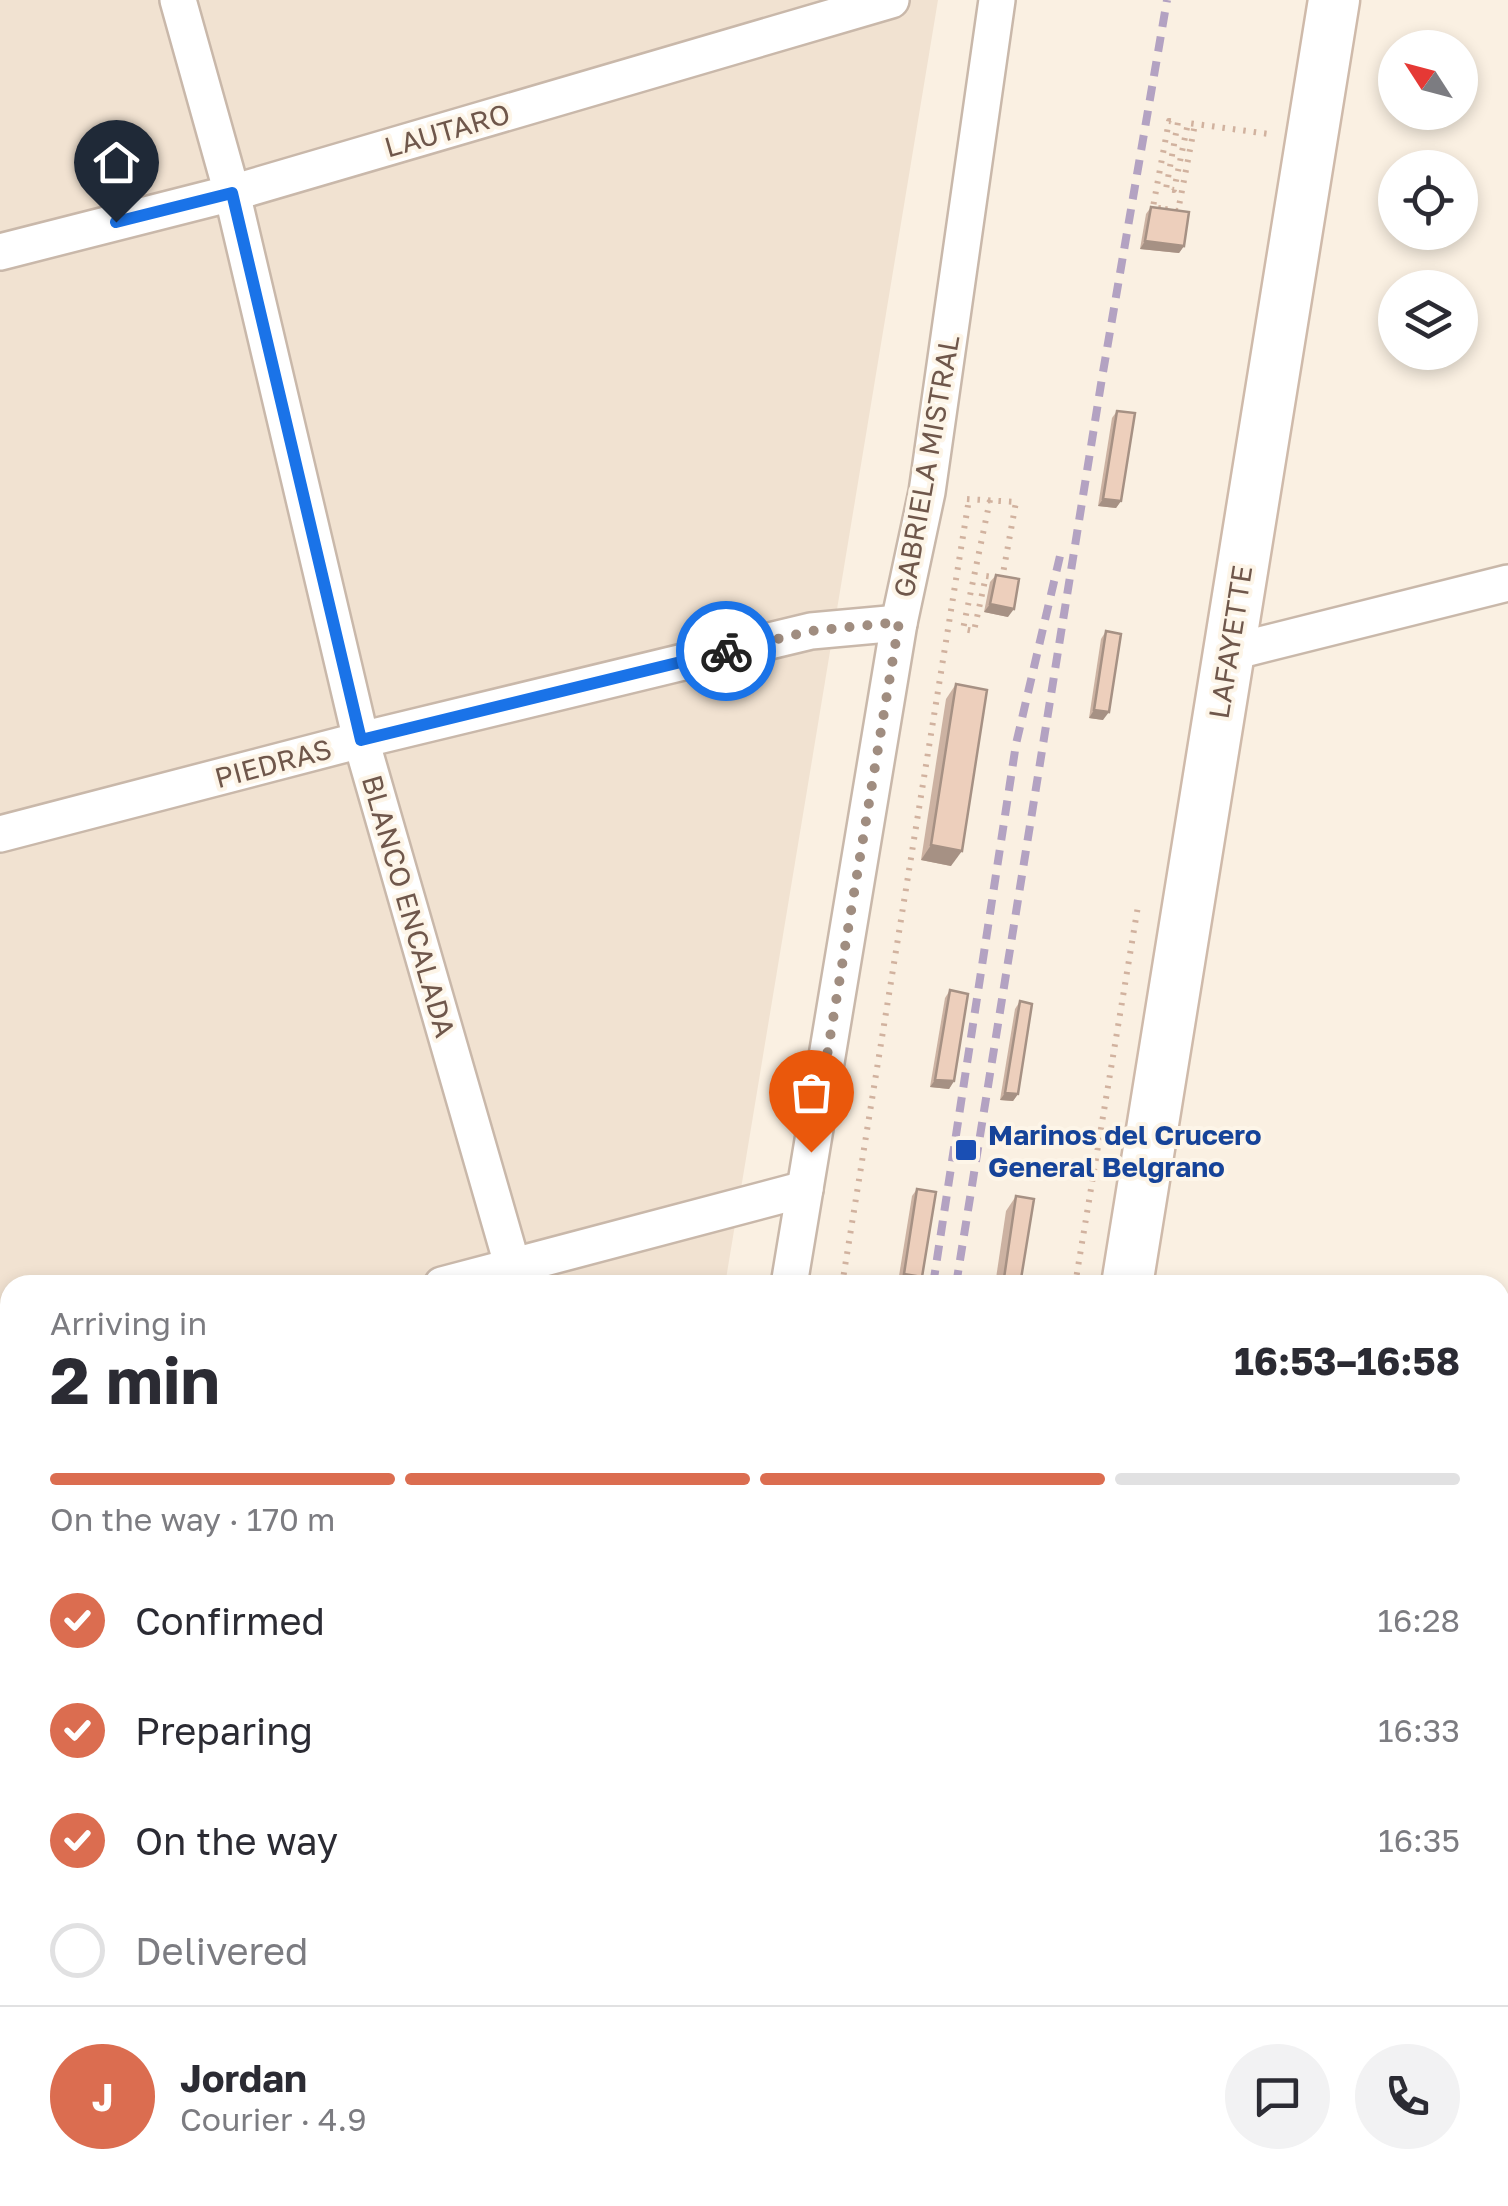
<!DOCTYPE html>
<meta charset="utf-8">
<style>
:root{--surface:#fff;--page:#f2f2f3;--text:#2b2b33;--muted:#7c7c81;--line:#e1e1e2;--accent:#db6d50}
body{margin:0;font-family:"Golos Text",sans-serif;background:var(--page);color:var(--text);height:100vh;display:flex;flex-direction:column;font-size:38px;white-space:nowrap}
*{box-sizing:border-box;margin:0}
p{font-size:32px;color:var(--muted)}
.icon{flex:none;width:55px;height:55px;fill:none;stroke:currentColor;stroke-width:2;stroke-linecap:round;stroke-linejoin:round}
.map{position:relative;flex:1;overflow:hidden}
.drawer{position:absolute;left:0px;top:1275px;width:1510px;height:932px;display:flex;flex-direction:column;background:var(--surface);border-radius:30px 30px 0 0;box-shadow:0 5px 15px #0003}
.drawer>*{flex:none}
.needle{width:65px;rotate:306deg}
.buttons{position:absolute;left:1378px;top:30px;display:grid;gap:20px}
.buttons a{display:grid;place-items:center;width:100px;height:100px;border-radius:50%;background:var(--surface);box-shadow:0 5px 15px #0003;font-size:50px}
.pin{position:absolute;display:grid;place-items:center;width:85px;height:85px;color:#fff;margin:-102px -42px;border-radius:50% 50% 50% 0;rotate:-45deg;box-shadow:0 0 10px #0007}
.pin .icon{rotate:45deg}
.courier{position:absolute;display:grid;place-items:center;width:100px;height:100px;margin:-50px;border:8px solid #1a73e8;border-radius:50%;background:#fff;color:#222;box-shadow:0 2px 12px #0007}
.overview em{font-style:normal;font-weight:700}
.overview div{display:flex;flex-direction:column-reverse}
.overview{display:flex;align-items:center;justify-content:space-between;height:170px;padding:0 50px}
h1{font-size:65px;font-weight:700;line-height:75px}
.bar{display:grid;grid-template-columns:repeat(4,1fr);gap:15px 10px;align-content:center;height:120px;padding:0 50px}
.bar i{height:12px;border-radius:8px;background:var(--line)}
.bar .selected{background:var(--accent)}
.bar p{grid-column:span 4}
.line{display:flex;align-items:center;gap:25px;padding:0 50px;border-top:2px solid var(--line)}
.line div{flex:1}
.round{display:grid;place-items:center;flex:none;width:105px;height:105px;border-radius:52px;background:var(--page)}
ol{padding:0 50px;list-style:none}
li{display:flex;align-items:center;gap:30px;height:110px}
li p{margin-inline-start:auto}
li .icon{padding:10px;border-radius:50%;background:var(--accent);color:#fff;stroke-width:4}
li:last-child{color:var(--muted)}
li i{width:55px;height:55px;border:5px solid var(--line);border-radius:50%}
.map>svg:first-child{display:block}
.residential{fill:#f1e2d1}
.lines{fill:none;stroke-linecap:round;stroke-linejoin:round}
.street-casing{stroke:#c9b8aa;stroke-width:40}
.secondary-casing{stroke:#cfbaaa;stroke-width:55}
.path{stroke:#d1b29f;stroke-width:6;stroke-dasharray:2.5 8;stroke-linecap:butt}
.street{stroke:#fff;stroke-width:35}
.secondary{stroke:#fff;stroke-width:50}
.rail{stroke:#b3a2c2;stroke-width:8;stroke-dasharray:15 10;stroke-linecap:butt}
.wall{fill:#ccb2a2}
.shaded-wall{fill:#a69184}
.building{fill:#edcfbc;stroke:#a69184;stroke-width:2.5}
.done{stroke:#a08d80;stroke-width:10;stroke-dasharray:0 18}
.route{stroke:#1a73e8;stroke-width:12}
.transit-dot{fill:#1a4fb4;stroke:#fdf5e8;stroke-width:4}
.labels{text-anchor:middle;dominant-baseline:central;stroke-width:8;stroke-linejoin:round;paint-order:stroke}
.street-label{font-size:28px;fill:#6f574b;stroke:#fdf5e8}
.transit-label{font-size:28px;font-weight:bold;fill:#164399;stroke:#fdf5e8;text-anchor:start}
</style>
<div class="map">
<svg width="1508" height="2206" viewBox="0 0 1508 2206">
<rect width="100%" height="100%" fill="#faf0e2"/>
<!-- residential -->
<polygon class="residential" points="0,0 938,0 725,1285 10,1285 10,2198 574,2198 573,2206 0,2206"/>
<g class="lines">
<defs>
<g id="street">
<polyline points="178,0 232,193 361,740 518,1285"/>
<polyline points="0,252 232,193 891,0"/>
<polyline points="1228,653 1508,583"/>
<polyline points="0,834 361,740 811,631 899,623"/>
<polyline points="442,1285 805,1189"/>
<polyline points="789,1285 899,623 927,492 997,0"/>
<polyline points="0,1401 10,1399"/>
<polyline points="1500,1532 1508,1530"/>
<polyline points="0,1924 10,1921"/>
<polyline points="1385,2198 1387,2206"/>
<polyline points="635,2206 637,2198"/>
</g>
<g id="secondary">
<polyline points="1127,1285 1334,0"/>
<polyline points="1500,2016 1508,2014"/>
<polyline points="976,2206 978,2198"/>
</g>
</defs>
<!-- street casing -->
<use href="#street" class="street-casing"/>
<!-- secondary casing -->
<use href="#secondary" class="secondary-casing"/>
<!-- path -->
<g class="path">
<polyline points="1165,209 1178,211 1195,124"/>
<polyline points="1165,215 1165,209 1153,207 1169,121 1178,122 1166,189 1174,190 1188,123 1269,134"/>
<polyline points="967,499 1016,502 1002,579"/>
<polyline points="990,500 963,629 974,631 986,576 1001,578"/>
<polyline points="842,1285 969,499"/>
<polyline points="1075,1285 1138,906"/>
</g>
<!-- street -->
<use href="#street" class="street"/>
<!-- secondary -->
<use href="#secondary" class="secondary"/>
<!-- rail -->
<g class="rail">
<polyline points="933,1285 1016,744 1060,556"/>
<polyline points="956,1285 1102,378 1167,0"/>
<polyline points="805,2206 806,2198"/>
</g>
</g>
<!-- wall -->
<g class="wall">
<polygon points="1151,207 1184,246 1179,253 1140,249 1146,214"/>
<polygon points="1117,411 1121,501 1116,508 1098,506 1112,418"/>
<polygon points="996,575 1008,617 984,612 990,582"/>
<polygon points="1106,631 1103,720 1089,718 1101,639"/>
<polygon points="956,684 951,866 921,860 946,699"/>
<polygon points="950,990 954,1081 949,1089 930,1087 945,998"/>
<polygon points="1020,1001 1018,1094 1013,1101 1000,1100 1015,1009"/>
<polygon points="917,1189 922,1277 917,1284 898,1282 912,1196"/>
<polygon points="1016,1196 1020,1285 995,1285 1006,1211"/>
</g>
<!-- shaded-wall -->
<g class="shaded-wall">
<polygon points="1145,241 1184,246 1179,253 1140,249"/>
<polygon points="1103,499 1121,501 1116,508 1098,506"/>
<polygon points="990,604 1014,609 1008,617 984,612"/>
<polygon points="1094,710 1109,712 1103,720 1089,718"/>
<polygon points="931,845 962,851 951,866 921,860"/>
<polygon points="935,1080 954,1081 949,1089 930,1087"/>
<polygon points="1005,1093 1018,1094 1013,1101 1000,1100"/>
<polygon points="904,1274 922,1277 917,1284 898,1282"/>
</g>
<!-- building -->
<g class="building">
<polygon points="1151,207 1189,212 1184,246 1145,241"/>
<polygon points="1117,411 1135,413 1121,501 1103,499"/>
<polygon points="996,575 1019,579 1014,609 990,604"/>
<polygon points="1106,631 1121,634 1109,712 1094,710"/>
<polygon points="956,684 987,690 962,851 931,845"/>
<polygon points="950,990 968,994 954,1081 935,1080"/>
<polygon points="1020,1001 1032,1004 1018,1094 1005,1093"/>
<polygon points="917,1189 936,1192 922,1277 904,1274"/>
<polygon points="1016,1196 1034,1199 1020,1285 1003,1285"/>
</g>
<g class="lines">
<!-- done -->
<polyline class="done" points="726,651 811,631 899,622 811,1152"/>
<!-- route -->
<polyline class="route" points="116,222 232,193 361,740 726,651"/>
</g>
<!-- markers -->
<rect class="transit-dot" x="954" y="1138" width="24" height="24" rx="5"/>
<g class="labels">
<!-- street labels -->
<g class="street-label">
<text transform="translate(447 130) rotate(-16)">LAUTARO</text>
<text transform="translate(926 466) rotate(-80)">GABRIELA MISTRAL</text>
<text transform="translate(1230 642) rotate(-81)">LAFAYETTE</text>
<text transform="translate(273 763) rotate(-15)">PIEDRAS</text>
<text transform="translate(409 906) rotate(74)">BLANCO ENCALADA</text>
</g>
<!-- transit labels -->
<g class="transit-label">
<text x="988" y="1134">Marinos del Crucero<tspan x="988" dy="32">General Belgrano</tspan></text>
</g>
</g>
</svg>
<div class="buttons">
<a><svg class="needle" viewBox="-14 -14 28 28"><path d="M0-13l5 13h-10z" fill="#e53935"/><path d="M0 13l5-13h-10z" fill="#7c7c81"/></svg></a>
<a><svg class="icon" aria-label="locate" viewBox="0 0 24 24"><circle cx="12" cy="12" r="6"/><path d="M12 2v4M12 18v4M2 12h4M18 12h4"/></svg></a>
<a><svg class="icon" aria-label="layers" viewBox="0 0 24 24"><path d="M12 4l9 5-9 5-9-5zM3 14l9 5 9-5"/></svg></a>
</div>
<div class="pin" style="left:811px;top:1152px;background:#ea580c"><svg class="icon" aria-label="bag" viewBox="0 0 24 24"><path d="M5 8h14l-1 12H6zM9 8a3 3 0 0 1 6 0"/></svg></div>
<div class="pin" style="left:116px;top:222px;background:#1f2937"><svg class="icon" aria-label="home" viewBox="0 0 24 24"><path d="M3 11l9-7 9 7M6 9v11h12V9"/></svg></div>
<div class="courier" style="left:726px;top:651px"><svg class="icon" aria-label="bike" viewBox="0 0 24 24"><circle cx="6" cy="16" r="4"/><circle cx="18" cy="16" r="4"/><path d="M6 16l4-8h5l3 8M10 8l3 8H6M13 5h3"/></svg></div>
<section class="drawer">
<div class="overview"><div><h1>2 min</h1><p>Arriving in</p></div><em>16:53–16:58</em></div>
<div class="bar"><i class="selected"></i><i class="selected"></i><i class="selected"></i><i></i><p>On the way · 170 m</p></div>
<ol>
<li><svg class="icon" aria-label="check" viewBox="0 0 24 24"><path d="M5 12l5 5 9-10"/></svg>Confirmed<p>16:28</p></li>
<li><svg class="icon" aria-label="check" viewBox="0 0 24 24"><path d="M5 12l5 5 9-10"/></svg>Preparing<p>16:33</p></li>
<li><svg class="icon" aria-label="check" viewBox="0 0 24 24"><path d="M5 12l5 5 9-10"/></svg>On the way<p>16:35</p></li>
<li><i></i>Delivered</li>
</ol>
<div class="line" style="height:180px"><b class="round" style="background:var(--accent);color:#fff">J</b><div><b>Jordan</b><p>Courier · 4.9</p></div><a class="round"><svg class="icon" aria-label="chat" viewBox="0 0 24 24"><path d="M4 5h16v11H9l-5 4z"/></svg></a><a class="round"><svg class="icon" aria-label="phone" viewBox="0 0 24 24"><path d="M5 4h4l2 5-3 2q2 4 5 5l2-3 5 2v4C11 20 4 13 5 4z"/></svg></a></div>
</section>
</div>
